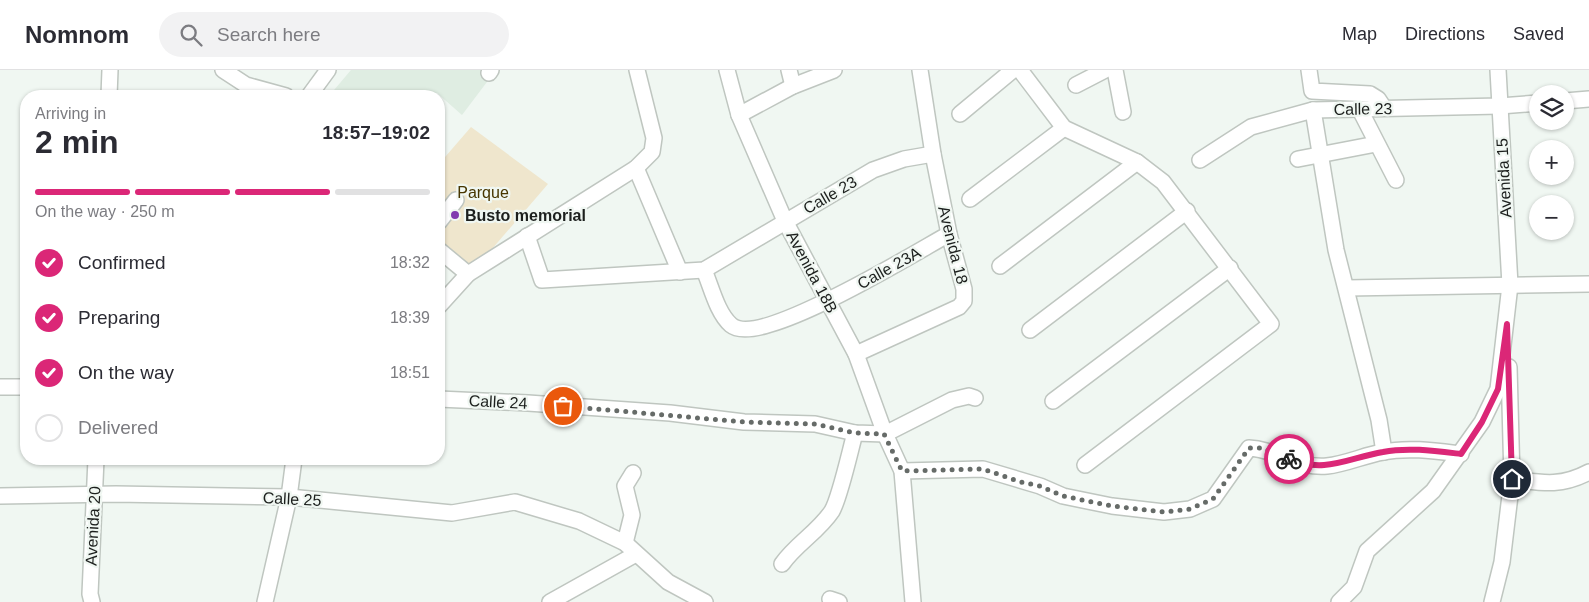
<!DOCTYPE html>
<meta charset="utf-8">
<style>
:root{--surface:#fff;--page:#f2f2f3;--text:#2b2b33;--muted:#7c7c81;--line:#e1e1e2;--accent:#db2777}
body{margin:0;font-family:Helvetica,sans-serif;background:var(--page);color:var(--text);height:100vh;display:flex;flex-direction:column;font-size:19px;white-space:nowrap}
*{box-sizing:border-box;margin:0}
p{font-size:16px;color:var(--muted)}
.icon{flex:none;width:28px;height:28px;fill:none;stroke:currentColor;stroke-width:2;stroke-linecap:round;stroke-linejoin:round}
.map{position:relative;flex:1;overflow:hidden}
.sheet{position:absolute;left:20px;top:20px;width:425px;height:375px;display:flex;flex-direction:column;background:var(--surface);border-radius:20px;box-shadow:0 1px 4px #0004}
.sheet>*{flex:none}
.buttons{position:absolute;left:1529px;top:15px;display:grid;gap:10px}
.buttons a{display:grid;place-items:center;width:45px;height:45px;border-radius:50%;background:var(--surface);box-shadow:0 1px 4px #0004;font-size:25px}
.pin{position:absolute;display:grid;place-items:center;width:42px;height:42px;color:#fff;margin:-21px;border:2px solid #fff;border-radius:50%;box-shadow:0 1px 5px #0007}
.courier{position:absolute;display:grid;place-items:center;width:50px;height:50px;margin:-25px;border:4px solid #db2777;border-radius:50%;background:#fff;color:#222;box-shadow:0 1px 6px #0007}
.overview em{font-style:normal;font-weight:600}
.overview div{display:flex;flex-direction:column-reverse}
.overview{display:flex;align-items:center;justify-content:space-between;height:85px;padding:0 15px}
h1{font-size:32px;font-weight:600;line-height:38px}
.bar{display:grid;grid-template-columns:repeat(4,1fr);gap:8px 5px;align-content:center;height:60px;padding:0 15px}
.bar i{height:6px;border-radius:4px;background:var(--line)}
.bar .on{background:var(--accent)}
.bar p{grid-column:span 4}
ol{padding:0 15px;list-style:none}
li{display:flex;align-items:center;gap:15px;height:55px}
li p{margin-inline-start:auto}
li .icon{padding:5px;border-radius:50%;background:var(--accent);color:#fff;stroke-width:4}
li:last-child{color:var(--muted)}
li i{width:28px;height:28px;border:2px solid var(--line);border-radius:50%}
header{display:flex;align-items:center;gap:30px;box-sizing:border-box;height:70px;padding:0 25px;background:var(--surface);border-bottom:1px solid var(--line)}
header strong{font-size:24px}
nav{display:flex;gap:28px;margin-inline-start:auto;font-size:18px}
.search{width:350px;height:45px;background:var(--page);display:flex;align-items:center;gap:12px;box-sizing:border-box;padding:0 18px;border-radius:28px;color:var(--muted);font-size:19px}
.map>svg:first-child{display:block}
.built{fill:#dfede2}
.park{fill:#efe6cd}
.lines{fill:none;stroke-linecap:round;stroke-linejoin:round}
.minor-casing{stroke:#bfc6c0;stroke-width:18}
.minor{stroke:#fff;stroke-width:15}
.done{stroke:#666b68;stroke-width:5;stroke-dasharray:0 9}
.route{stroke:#db2777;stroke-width:6}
.poi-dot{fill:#813baf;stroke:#f0f7f2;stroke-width:2}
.labels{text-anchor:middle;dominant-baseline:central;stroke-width:4.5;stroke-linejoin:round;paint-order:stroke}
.street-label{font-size:16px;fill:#1c1f1d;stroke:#f0f7f2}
.park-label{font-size:16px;fill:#473600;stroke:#f0f7f2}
.poi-label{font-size:16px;font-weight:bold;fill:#1c1f1d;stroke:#f0f7f2;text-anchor:start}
</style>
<header>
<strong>Nomnom</strong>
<div class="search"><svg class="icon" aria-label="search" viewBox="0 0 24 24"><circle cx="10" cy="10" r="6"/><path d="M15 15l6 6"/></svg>Search here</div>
<nav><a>Map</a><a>Directions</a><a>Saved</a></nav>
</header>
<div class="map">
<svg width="1589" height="532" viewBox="0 0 1589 532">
<rect width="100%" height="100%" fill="#f0f7f2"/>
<!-- built -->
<polygon class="built" points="351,0 496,0 462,45 437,23 435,26 329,26"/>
<!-- park -->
<polygon class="park" points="471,57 548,114 467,208 439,184 439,94"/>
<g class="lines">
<defs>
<g id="minor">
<polyline points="223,0 246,15 286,26"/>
<polyline points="727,0 739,45 785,151 856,284 885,364 902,401 913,532"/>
<polyline points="789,0 793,16"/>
<polyline points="1020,0 1064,58 1137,92 1163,112 1271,254 1085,395"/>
<polyline points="1115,0 1123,42"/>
<polyline points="1309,0 1312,21 1370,24 1378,29 1384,38"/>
<polyline points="489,3 491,0"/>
<polyline points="1076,15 1105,0"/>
<polyline points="109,26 110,0"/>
<polyline points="309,26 328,0"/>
<polyline points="1565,31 1589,29"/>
<polyline points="1313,40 1336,180 1379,350 1384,382"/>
<polyline points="1360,40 1396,110"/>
<polyline points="960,44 1013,0"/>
<polyline points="739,45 793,16 834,0"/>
<polyline points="1298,89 1376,74"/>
<polyline points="1200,90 1251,57 1313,40 1500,36 1538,33"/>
<polyline points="636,98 680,202"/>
<polyline points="970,129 1064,58"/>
<polyline points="439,152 456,130"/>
<polyline points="527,166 542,210 704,200 873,100 904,89 933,84"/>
<polyline points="439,180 468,204"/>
<polyline points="1000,196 1137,92"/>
<path d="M704 200C711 216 717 243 731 255 760 279 916 182 949 164"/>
<polyline points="1347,218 1589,214"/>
<polyline points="439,236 468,204 636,98 652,82 654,68 637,0"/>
<polyline points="1030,260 1187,141"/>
<polyline points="856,284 959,237 964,231 964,219 949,164 933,84 920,0"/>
<polyline points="0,317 26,317"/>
<polyline points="439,329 528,333 670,343 744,352 815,354 855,363 885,364 952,330 969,326 975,328"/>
<polyline points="1053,331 1230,198"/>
<path d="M902 401 983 399 1040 416 1063 426 1112 436 1164 442 1190 439 1213 429 1249 378C1276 379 1299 399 1327 396 1346 394 1365 385 1383 382 1408 377 1436 381 1461 384"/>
<path d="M1512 409C1542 413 1561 417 1589 402"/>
<polyline points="0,426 116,424 289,427 452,443 515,432 579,451 625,473 668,512 705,532"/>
<polyline points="625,473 632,445 625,416 633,403"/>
<path d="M782 494C796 474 818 462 832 441 840 427 850 381 855 363"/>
<polyline points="830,529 839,532"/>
<polyline points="92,532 90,524 96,389"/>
<polyline points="265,532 289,427 294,389"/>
<polyline points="550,532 636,484"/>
<polyline points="1339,532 1354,517 1367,481 1433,421 1482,352 1498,319 1510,215 1498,0"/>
<polyline points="1492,532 1502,492 1512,409 1509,297"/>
</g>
</defs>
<!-- minor casing -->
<use href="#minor" class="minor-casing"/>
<!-- minor -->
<use href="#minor" class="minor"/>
</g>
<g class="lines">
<!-- done -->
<polyline class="done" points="563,336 744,352 815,354 855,363 884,364 902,401 983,399 1021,412 1040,416 1063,426 1112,436 1164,442 1190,439 1213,429 1249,378 1262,378 1289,389"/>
<!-- route -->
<path class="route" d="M1289 389C1325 404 1348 388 1383 382 1408 377 1436 381 1461 384L1482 352 1498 319 1507 254 1512 409"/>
</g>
<!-- markers -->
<circle class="poi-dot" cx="455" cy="145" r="5"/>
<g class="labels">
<!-- street labels -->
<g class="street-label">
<text transform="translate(1363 39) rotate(-1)">Calle 23</text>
<text transform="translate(1504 108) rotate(-93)">Avenida 15</text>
<text transform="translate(830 125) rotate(-30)">Calle 23</text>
<text transform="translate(953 175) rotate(76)">Avenida 18</text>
<text transform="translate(889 198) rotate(-29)">Calle 23A</text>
<text transform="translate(812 202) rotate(62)">Avenida 18B</text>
<text transform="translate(498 332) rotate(3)">Calle 24</text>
<text transform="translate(292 429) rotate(3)">Calle 25</text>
<text transform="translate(93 456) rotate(-87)">Avenida 20</text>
</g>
<!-- park labels -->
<g class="park-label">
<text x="483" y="122">Parque</text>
</g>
<!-- poi labels -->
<g class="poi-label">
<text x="465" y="145">Busto memorial</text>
</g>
</g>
</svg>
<div class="buttons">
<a><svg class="icon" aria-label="layers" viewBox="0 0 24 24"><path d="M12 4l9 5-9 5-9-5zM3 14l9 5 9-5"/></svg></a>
<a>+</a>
<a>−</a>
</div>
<div class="pin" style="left:563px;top:336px;background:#ea580c"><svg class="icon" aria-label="bag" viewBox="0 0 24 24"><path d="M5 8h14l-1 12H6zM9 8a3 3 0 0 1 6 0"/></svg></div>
<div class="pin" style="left:1512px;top:409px;background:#1f2937"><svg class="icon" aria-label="home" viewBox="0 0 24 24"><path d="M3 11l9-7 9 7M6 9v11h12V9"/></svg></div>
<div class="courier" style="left:1289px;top:389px"><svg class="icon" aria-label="bike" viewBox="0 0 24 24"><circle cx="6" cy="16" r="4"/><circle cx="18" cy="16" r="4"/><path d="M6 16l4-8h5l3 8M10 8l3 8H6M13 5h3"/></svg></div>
<section class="sheet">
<div class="overview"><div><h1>2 min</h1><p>Arriving in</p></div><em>18:57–19:02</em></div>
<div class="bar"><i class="on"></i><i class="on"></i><i class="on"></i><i></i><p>On the way · 250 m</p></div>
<ol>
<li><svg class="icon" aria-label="check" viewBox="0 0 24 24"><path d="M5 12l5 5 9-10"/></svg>Confirmed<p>18:32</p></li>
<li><svg class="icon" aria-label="check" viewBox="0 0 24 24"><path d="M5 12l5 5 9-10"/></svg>Preparing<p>18:39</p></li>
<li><svg class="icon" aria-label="check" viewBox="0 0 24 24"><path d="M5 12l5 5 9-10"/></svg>On the way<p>18:51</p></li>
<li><i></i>Delivered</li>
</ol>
</section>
</div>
